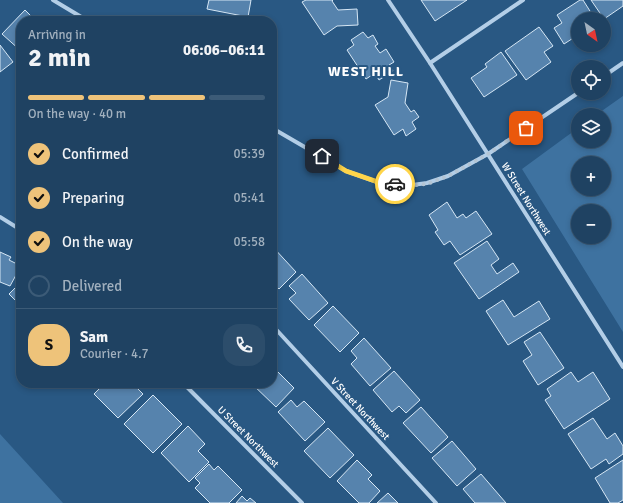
<!DOCTYPE html>
<meta charset="utf-8">
<style>
:root{--surface:#1f4262;--page:#2c4d6b;--text:#f1f3f6;--muted:#a1b0be;--line:#3c5b77;--accent:#eec37a}
body{margin:0;font-family:Signika,sans-serif;background:var(--page);color:var(--text);height:100vh;display:flex;flex-direction:column;font-size:15px;white-space:nowrap}
*{box-sizing:border-box;margin:0}
p{font-size:13px;color:var(--muted)}
.icon{flex:none;width:22px;height:22px;fill:none;stroke:currentColor;stroke-width:2;stroke-linecap:round;stroke-linejoin:round}
.map{position:relative;flex:1;overflow:hidden}
.side{position:absolute;left:16px;top:16px;width:261px;height:372px;display:flex;flex-direction:column;background:var(--surface);border-radius:16px;box-shadow:0 2px 6px #0003,0 0 0 1px var(--line)}
.side>*{flex:none}
.needle{width:26px;rotate:147deg}
.controls{position:absolute;left:571px;top:12px;display:grid;gap:8px}
.controls a{display:grid;place-items:center;width:40px;height:40px;border-radius:50%;background:var(--surface);box-shadow:0 2px 6px #0003,0 0 0 1px var(--line);font-size:20px}
.pin{position:absolute;display:grid;place-items:center;width:34px;height:34px;color:#fff;margin:-17px;border-radius:8px;box-shadow:0 2px 6px #0006}
.courier{position:absolute;display:grid;place-items:center;width:40px;height:40px;margin:-20px;border:3px solid #ffd54a;border-radius:50%;background:#fff;color:#222;box-shadow:0 1px 5px #0007}
.summary em{font-style:normal;font-weight:700}
.summary div{display:flex;flex-direction:column-reverse}
.summary{display:flex;align-items:center;justify-content:space-between;height:68px;padding:0 12px}
h1{font-size:26px;font-weight:700;line-height:30px}
.bar{display:grid;grid-template-columns:repeat(4,1fr);gap:6px 4px;align-content:center;height:48px;padding:0 12px}
.bar i{height:5px;border-radius:3px;background:var(--line)}
.bar .selected{background:var(--accent)}
.bar p{grid-column:span 4}
.line{display:flex;align-items:center;gap:10px;padding:0 12px;border-top:1px solid var(--line)}
.line div{flex:1}
.round{display:grid;place-items:center;flex:none;width:42px;height:42px;border-radius:16px;background:var(--page)}
ol{padding:0 12px;list-style:none}
li{display:flex;align-items:center;gap:12px;height:44px}
li p{margin-inline-start:auto}
li .icon{padding:4px;border-radius:50%;background:var(--accent);color:#111;stroke-width:4}
li:last-child{color:var(--muted)}
li i{width:22px;height:22px;border:2px solid var(--line);border-radius:50%}
.map>svg:first-child{display:block}
.green{fill:#3e72a0;fill-rule:evenodd}
.building{fill:#5683ad;stroke:#d6e7f5}
.lines{fill:none;stroke-linecap:round;stroke-linejoin:round}
.minor{stroke:#b3cee7;stroke-width:4}
.done{stroke:#b4c5d4;stroke-width:4;stroke-dasharray:0 7.2}
.route{stroke:#ffd54a;stroke-width:5}
.labels{text-anchor:middle;dominant-baseline:central;stroke-width:4;stroke-linejoin:round;paint-order:stroke}
.street-label{font-size:10px;fill:#fff;stroke:#295883}
.district-label{font-size:14px;font-weight:bold;letter-spacing:1px;fill:#fff;stroke:#295883}
</style>
<div class="map">
<svg width="623" height="503" viewBox="0 0 623 503">
<rect width="100%" height="100%" fill="#295883"/>
<!-- green -->
<g class="green">
<path d="M623 96V332L522 169 578 128V141H604V115H596ZM578 163H604V189H578ZM578 211H604V237H578Z"/>
<polygon points="0,434 63,503 0,503"/>
</g>
<!-- building -->
<g class="building">
<polygon points="209,0 251,0 248,17 207,9"/>
<polygon points="306,0 333,0 332,1 338,10 357,9 358,25 337,26 324,35 302,2"/>
<polygon points="421,0 467,0 435,21"/>
<polygon points="580,0 583,0 595,19 578,19 578,35 564,44 554,28 562,23 557,15"/>
<polygon points="591,0 623,0 623,6 604,19"/>
<polygon points="25,10 36,21 21,21 21,51 2,34"/>
<polygon points="539,27 553,46 544,52 551,62 526,80 505,51"/>
<polygon points="363,32 368,38 373,35 378,44 375,46 380,53 386,49 394,62 389,65 393,71 379,80 375,73 366,79 347,50 354,45 351,40"/>
<polygon points="0,45 13,62 0,72"/>
<polygon points="501,52 517,75 484,97 471,78 487,67 485,64"/>
<polygon points="391,80 408,83 405,103 411,112 414,110 419,117 412,122 416,129 406,136 403,129 394,135 375,105 388,97"/>
<polygon points="447,202 457,218 463,214 466,218 476,211 492,234 460,255 450,241 444,245 435,232 438,230 429,215"/>
<polygon points="487,241 499,259 491,265 497,274 513,263 519,272 479,299 454,263"/>
<polygon points="272,246 296,272 279,289 272,282"/>
<polygon points="0,252 11,257 9,260 21,266 10,286 0,282"/>
<polygon points="302,274 328,303 309,320 289,299 296,293 289,286"/>
<polygon points="21,282 21,306 9,294"/>
<polygon points="503,300 514,317 539,301 550,319 508,345 486,311"/>
<polygon points="333,306 359,333 340,352 314,325"/>
<polygon points="540,332 564,368 538,385 523,361 532,355 524,342"/>
<polygon points="364,338 391,368 370,386 351,364 357,358 351,351"/>
<polygon points="272,366 294,388 276,407 251,383 272,383"/>
<polygon points="394,371 420,400 406,413 399,406 392,412 373,390"/>
<polygon points="571,372 578,382 593,372 610,399 564,429 545,400 551,396 547,389"/>
<polygon points="105,383 132,383 143,394 118,418 94,394"/>
<polygon points="153,395 182,424 153,453 124,424"/>
<polygon points="291,400 297,407 304,401 325,422 305,441 278,412"/>
<polygon points="421,407 448,437 431,453 403,423"/>
<polygon points="593,418 607,439 615,433 623,446 623,454 609,464 606,459 591,469 568,434"/>
<polygon points="188,426 205,444 198,451 209,462 189,482 161,453"/>
<polygon points="328,428 354,455 330,478 304,451"/>
<polygon points="452,441 476,469 457,486 432,458"/>
<polygon points="357,460 372,475 368,479 380,491 369,503 359,503 337,481"/>
<polygon points="623,460 623,500 618,503 610,503 595,478"/>
<polygon points="209,464 214,470 218,466 242,490 229,503 210,503 195,488 200,483 195,478"/>
<polygon points="481,474 506,503 475,503 463,489"/>
<polygon points="388,493 398,503 377,503"/>
<polygon points="242,496 247,501 250,498 256,503 236,503"/>
</g>
<g class="lines">
<!-- minor -->
<g class="minor">
<polyline points="53,0 88,21"/>
<polyline points="388,0 430,63 623,367"/>
<polyline points="430,63 523,0"/>
<polyline points="604,76 623,63"/>
<polyline points="272,128 346,171 377,182 405,186 427,183 448,176 488,154 578,93"/>
<polyline points="0,217 21,230"/>
<polyline points="272,325 436,503"/>
<polyline points="183,383 302,503"/>
</g>
</g>
<g class="lines">
<!-- done -->
<polyline class="done" points="395,184 405,186 427,184 448,176 488,154 526,128"/>
<!-- route -->
<polyline class="route" points="322,156 346,171 378,182 395,184"/>
</g>
<g class="labels">
<!-- street labels -->
<g class="street-label">
<text transform="translate(526 199) rotate(58)">W Street Northwest</text>
<text transform="translate(360 409) rotate(47)">V Street Northwest</text>
<text transform="translate(248 437) rotate(45)">U Street Northwest</text>
</g>
<!-- district labels -->
<g class="district-label">
<text x="366" y="71">WEST HILL</text>
</g>
</g>
</svg>
<div class="controls">
<a><svg class="needle" viewBox="-14 -14 28 28"><path d="M0-13l5 13h-10z" fill="#e53935"/><path d="M0 13l5-13h-10z" fill="#a1b0be"/></svg></a>
<a><svg class="icon" aria-label="locate" viewBox="0 0 24 24"><circle cx="12" cy="12" r="6"/><path d="M12 2v4M12 18v4M2 12h4M18 12h4"/></svg></a>
<a><svg class="icon" aria-label="layers" viewBox="0 0 24 24"><path d="M12 4l9 5-9 5-9-5zM3 14l9 5 9-5"/></svg></a>
<a>+</a>
<a>−</a>
</div>
<div class="pin" style="left:526px;top:128px;background:#ea580c"><svg class="icon" aria-label="bag" viewBox="0 0 24 24"><path d="M5 8h14l-1 12H6zM9 8a3 3 0 0 1 6 0"/></svg></div>
<div class="pin" style="left:322px;top:156px;background:#1f2937"><svg class="icon" aria-label="home" viewBox="0 0 24 24"><path d="M3 11l9-7 9 7M6 9v11h12V9"/></svg></div>
<div class="courier" style="left:395px;top:184px"><svg class="icon" aria-label="car" viewBox="0 0 24 24"><path d="M5 17H2v-5l4-1 3-4h7l3 4 3 1v5h-3M9 17h6M6 11h13"/><circle cx="7" cy="17" r="2"/><circle cx="17" cy="17" r="2"/></svg></div>
<section class="side">
<div class="summary"><div><h1>2 min</h1><p>Arriving in</p></div><em>06:06–06:11</em></div>
<div class="bar"><i class="selected"></i><i class="selected"></i><i class="selected"></i><i></i><p>On the way · 40 m</p></div>
<ol>
<li><svg class="icon" aria-label="check" viewBox="0 0 24 24"><path d="M5 12l5 5 9-10"/></svg>Confirmed<p>05:39</p></li>
<li><svg class="icon" aria-label="check" viewBox="0 0 24 24"><path d="M5 12l5 5 9-10"/></svg>Preparing<p>05:41</p></li>
<li><svg class="icon" aria-label="check" viewBox="0 0 24 24"><path d="M5 12l5 5 9-10"/></svg>On the way<p>05:58</p></li>
<li><i></i>Delivered</li>
</ol>
<div class="line" style="height:72px"><b class="round" style="background:var(--accent);color:#111">S</b><div><b>Sam</b><p>Courier · 4.7</p></div><a class="round"><svg class="icon" aria-label="phone" viewBox="0 0 24 24"><path d="M5 4h4l2 5-3 2q2 4 5 5l2-3 5 2v4C11 20 4 13 5 4z"/></svg></a></div>
</section>
</div>
